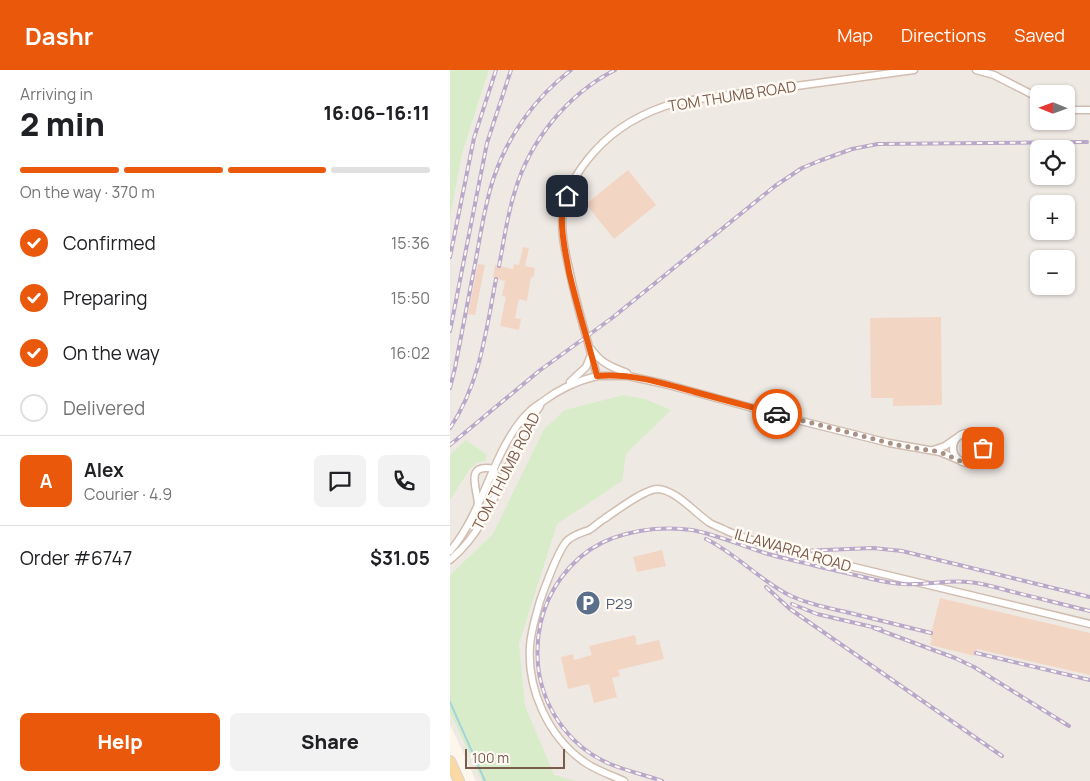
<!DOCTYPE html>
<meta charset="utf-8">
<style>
:root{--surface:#fff;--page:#f2f2f2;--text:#202124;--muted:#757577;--line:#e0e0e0;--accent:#ea580c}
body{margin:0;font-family:Manrope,sans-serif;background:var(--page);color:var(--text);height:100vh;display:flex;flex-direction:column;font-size:19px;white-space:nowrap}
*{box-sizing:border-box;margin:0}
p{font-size:16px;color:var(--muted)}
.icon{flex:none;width:28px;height:28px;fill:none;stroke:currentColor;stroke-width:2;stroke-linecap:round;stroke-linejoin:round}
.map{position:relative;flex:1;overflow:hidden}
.drawer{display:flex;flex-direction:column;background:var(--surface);width:450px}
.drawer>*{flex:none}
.needle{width:32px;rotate:271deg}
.controls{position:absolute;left:580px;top:15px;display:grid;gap:10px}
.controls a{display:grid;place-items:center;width:45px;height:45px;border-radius:8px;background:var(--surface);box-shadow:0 1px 4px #0004;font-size:25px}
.scale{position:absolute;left:15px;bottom:12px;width:100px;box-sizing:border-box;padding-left:5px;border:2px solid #7a5c4d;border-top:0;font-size:14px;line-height:18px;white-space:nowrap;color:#7a5c4d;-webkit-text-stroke:4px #fffaf3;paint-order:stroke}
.pin{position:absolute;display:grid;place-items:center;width:42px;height:42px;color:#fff;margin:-21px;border-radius:10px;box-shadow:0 2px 8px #0006}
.courier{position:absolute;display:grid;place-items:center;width:50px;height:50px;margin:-25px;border:4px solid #ea580c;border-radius:50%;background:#fff;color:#222;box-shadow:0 1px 6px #0007}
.summary em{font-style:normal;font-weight:800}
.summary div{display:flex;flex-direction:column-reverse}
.summary{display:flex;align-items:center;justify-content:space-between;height:85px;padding:0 20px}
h1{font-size:32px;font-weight:800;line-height:38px}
.bar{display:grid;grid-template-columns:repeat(4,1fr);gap:8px 5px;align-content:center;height:60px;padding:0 20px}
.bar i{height:6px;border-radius:4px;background:var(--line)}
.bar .on{background:var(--accent)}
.bar p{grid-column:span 4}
.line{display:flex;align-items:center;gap:12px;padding:0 20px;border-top:1px solid var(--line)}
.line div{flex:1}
.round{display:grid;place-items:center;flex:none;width:52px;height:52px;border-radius:8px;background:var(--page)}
ol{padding:0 20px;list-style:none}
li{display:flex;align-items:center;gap:15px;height:55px}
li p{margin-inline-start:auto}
li .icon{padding:5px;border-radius:50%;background:var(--accent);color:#fff;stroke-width:4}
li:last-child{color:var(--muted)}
li i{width:28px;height:28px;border:2px solid var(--line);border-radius:50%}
.action{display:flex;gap:10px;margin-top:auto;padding:10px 20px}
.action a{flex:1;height:58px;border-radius:8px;background:var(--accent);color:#fff;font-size:20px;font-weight:800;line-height:58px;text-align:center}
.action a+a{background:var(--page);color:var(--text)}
header{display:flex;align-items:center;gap:30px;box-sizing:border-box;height:70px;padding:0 25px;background:var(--accent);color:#fff}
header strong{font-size:24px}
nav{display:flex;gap:28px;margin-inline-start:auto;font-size:18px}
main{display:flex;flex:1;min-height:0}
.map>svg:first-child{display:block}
.industrial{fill:#efe9e4;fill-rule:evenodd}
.green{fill:#d8ecc9}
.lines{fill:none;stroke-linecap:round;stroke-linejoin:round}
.stream{stroke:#a5d3da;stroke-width:2}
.building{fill:#f3d5c3}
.minor-casing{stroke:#d1beb0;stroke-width:9}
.primary-casing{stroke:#dad1cd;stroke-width:12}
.minor{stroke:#fff;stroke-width:6}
.primary{stroke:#fbd9a5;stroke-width:10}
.rail-casing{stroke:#b9a8c9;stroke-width:4}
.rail{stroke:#fffaf3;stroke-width:2;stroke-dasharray:5.5;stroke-linecap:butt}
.done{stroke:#a89285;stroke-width:5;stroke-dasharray:0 9}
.route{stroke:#ea580c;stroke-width:6}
.labels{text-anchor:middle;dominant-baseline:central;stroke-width:5;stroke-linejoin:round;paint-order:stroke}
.street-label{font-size:15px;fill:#7a5c4d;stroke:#fffaf3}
.service-label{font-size:15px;fill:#4e5e75;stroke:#fffaf3;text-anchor:start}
</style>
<header>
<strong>Dashr</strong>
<nav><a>Map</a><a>Directions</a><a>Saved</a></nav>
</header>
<main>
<section class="drawer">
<div class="summary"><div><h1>2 min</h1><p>Arriving in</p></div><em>16:06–16:11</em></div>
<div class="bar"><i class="on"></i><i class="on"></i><i class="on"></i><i></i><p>On the way · 370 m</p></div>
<ol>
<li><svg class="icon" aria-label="check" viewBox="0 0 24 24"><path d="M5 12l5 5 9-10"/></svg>Confirmed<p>15:36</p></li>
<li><svg class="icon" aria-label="check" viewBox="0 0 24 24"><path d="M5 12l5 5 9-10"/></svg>Preparing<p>15:50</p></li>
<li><svg class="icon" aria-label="check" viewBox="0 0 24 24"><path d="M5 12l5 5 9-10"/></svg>On the way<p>16:02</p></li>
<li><i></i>Delivered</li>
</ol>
<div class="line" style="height:90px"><b class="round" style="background:var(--accent);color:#fff">A</b><div><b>Alex</b><p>Courier · 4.9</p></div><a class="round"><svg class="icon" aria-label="chat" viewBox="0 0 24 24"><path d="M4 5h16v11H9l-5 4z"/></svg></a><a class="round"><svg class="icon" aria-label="phone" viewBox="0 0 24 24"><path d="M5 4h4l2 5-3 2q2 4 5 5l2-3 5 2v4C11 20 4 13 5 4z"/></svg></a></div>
<div class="line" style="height:65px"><div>Order #6747</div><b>$31.05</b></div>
<div class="action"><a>Help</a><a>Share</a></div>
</section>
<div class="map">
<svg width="640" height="711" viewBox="0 0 640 711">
<rect width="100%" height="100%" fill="#fdf6ec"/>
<!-- industrial -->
<path class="industrial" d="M39 0H640V711H26L0 654V149L12 84ZM589 24H616V51H589ZM589 79H616V106H589ZM589 134H616V161H589ZM589 189H616V216H589Z"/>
<!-- green -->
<g class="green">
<polygon points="0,0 39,0 12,84 0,149"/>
<polygon points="173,325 195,329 221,340 176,384 172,411 107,454 69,574 75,636 104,705 127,711 32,711 0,642 0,505 43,464 94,359 115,340"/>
<polygon points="16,370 37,385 35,391 26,393 20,399 0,430 0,385"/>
</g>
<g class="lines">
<!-- stream -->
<polyline class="stream" points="0,632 35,711"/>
</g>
<!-- building -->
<g class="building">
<polygon points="178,100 206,135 164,169 136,134"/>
<polygon points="73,177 79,178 75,196 85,198 83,208 81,207 77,231 69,229 65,248 71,249 69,260 50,256 56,227 52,226 55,211 43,208 45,195 63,199 64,194 69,195"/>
<polygon points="28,194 35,195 25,245 18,244"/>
<polygon points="491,247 492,335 443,336 443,328 421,328 420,248"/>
<polygon points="212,480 216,496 187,502 183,487"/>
<polygon points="490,528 640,563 640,605 527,579 525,586 480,575 482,568 480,568"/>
<polygon points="185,565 187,575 209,570 214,589 168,600 170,606 162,608 167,627 144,633 139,614 118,619 111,587 123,584 124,590 142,585 139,576"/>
</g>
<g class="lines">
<defs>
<g id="minor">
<polyline points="526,0 544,5 589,28"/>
<polyline points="616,39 622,40 640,40"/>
<path d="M142 280C152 294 162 297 177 303"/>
<polyline points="147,306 178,306 215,314 339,348 439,373 490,382 509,390"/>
<polyline points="120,312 136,297 141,285"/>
<circle cx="518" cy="378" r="15"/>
<polyline points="483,380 495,376 505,369"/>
<polyline points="44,399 46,407 44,420"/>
<path d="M28 434C27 417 14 393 44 399"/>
<path d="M0 481C15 464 25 442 34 421 45 396 59 360 80 341 84 337 88 335 92 332 109 319 126 311 147 306 138 271 127 238 120 203 115 182 110 160 113 139 117 117 129 99 144 82 166 57 196 41 228 32L464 0"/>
<path d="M0 490C47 452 55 384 90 336"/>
<path d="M174 711C161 705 145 700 133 691 98 666 77 619 80 576 81 560 86 546 90 531 95 517 107 483 116 472 122 465 131 463 139 460 144 457 149 452 154 449 166 441 193 420 207 419 225 419 245 443 260 453 265 456 272 458 277 461 298 470 320 476 342 482L640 554"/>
</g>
<polyline id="primary" points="0,691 9,711"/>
</defs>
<!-- minor casing -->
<use href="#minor" class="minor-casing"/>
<!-- primary casing -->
<use href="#primary" class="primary-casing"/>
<!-- minor -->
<use href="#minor" class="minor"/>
<!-- primary -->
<use href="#primary" class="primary"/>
<defs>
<g id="rail">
<polyline points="0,187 24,68 46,0"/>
<path d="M49 196C54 171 57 145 65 121 80 70 118 24 165 0"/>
<polyline points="0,261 37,73 61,0"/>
<path d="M0 318 5 298C12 262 19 225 26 189 31 162 35 133 44 107 58 65 86 27 121 0"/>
<path d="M0 358C30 314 36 261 46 209"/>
<polyline points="0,375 89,301 162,248 325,116 352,98 369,91 402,79 428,74 637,72"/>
<path d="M256 469C287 484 310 511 341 526 358 534 378 538 396 542 425 549 453 556 481 563"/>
<polyline points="328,482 423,478 452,481 640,527"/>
<polyline points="316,517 340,539 552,686"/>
<polyline points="342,534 367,544 431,559"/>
<polyline points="424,558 505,588 524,597 619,656"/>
<polyline points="526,583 640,610"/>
<path d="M212 711C195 705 177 701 160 694 122 678 96 643 89 603 84 569 91 535 111 508 135 475 166 463 204 459 217 458 229 458 242 460 268 465 292 476 318 484 335 489 353 492 370 497 390 501 411 507 431 511 442 513 453 515 464 514 482 514 500 510 518 512 533 513 548 518 563 522 589 528 614 535 640 541"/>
</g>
</defs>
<!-- rail casing -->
<use href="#rail" class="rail-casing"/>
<!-- rail -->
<use href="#rail" class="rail"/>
</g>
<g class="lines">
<!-- done -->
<polyline class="done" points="327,344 447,375 490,382 515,393 522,392 528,389 531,384 533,378"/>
<!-- route -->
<path class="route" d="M117 126C115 133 113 140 112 148 111 166 116 184 119 202 127 237 138 271 147 306 181 303 213 313 245 322 272 329 300 337 327 344"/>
</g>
<!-- icons -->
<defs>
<symbol id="parking-disc" viewBox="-11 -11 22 22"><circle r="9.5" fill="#5c6f8a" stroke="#fffaf3"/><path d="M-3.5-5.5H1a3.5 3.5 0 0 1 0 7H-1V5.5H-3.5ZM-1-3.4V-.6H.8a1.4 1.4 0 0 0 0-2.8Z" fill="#fff"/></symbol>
</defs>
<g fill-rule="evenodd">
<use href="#parking-disc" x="124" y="519" width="28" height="28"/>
</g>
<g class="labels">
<!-- street labels -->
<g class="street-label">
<text transform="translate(282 26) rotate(-9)">TOM THUMB ROAD</text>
<text transform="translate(56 401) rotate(-63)">TOM THUMB ROAD</text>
<text transform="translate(343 480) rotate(16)">ILLAWARRA ROAD</text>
</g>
<!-- service labels -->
<g class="service-label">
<text x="156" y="533">P29</text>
</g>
</g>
</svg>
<div class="controls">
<a><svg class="needle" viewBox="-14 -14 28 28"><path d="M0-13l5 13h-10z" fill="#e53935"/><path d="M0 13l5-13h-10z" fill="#757577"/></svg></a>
<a><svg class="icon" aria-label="locate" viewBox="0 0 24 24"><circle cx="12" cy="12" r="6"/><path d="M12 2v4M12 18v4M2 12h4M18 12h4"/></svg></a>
<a>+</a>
<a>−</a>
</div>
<div class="scale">100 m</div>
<div class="pin" style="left:533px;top:378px;background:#ea580c"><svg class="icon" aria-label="bag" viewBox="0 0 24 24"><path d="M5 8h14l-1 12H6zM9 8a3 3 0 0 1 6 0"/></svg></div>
<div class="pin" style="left:117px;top:126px;background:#1f2937"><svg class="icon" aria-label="home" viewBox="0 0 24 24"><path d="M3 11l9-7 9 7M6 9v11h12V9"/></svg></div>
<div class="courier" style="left:327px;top:344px"><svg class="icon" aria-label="car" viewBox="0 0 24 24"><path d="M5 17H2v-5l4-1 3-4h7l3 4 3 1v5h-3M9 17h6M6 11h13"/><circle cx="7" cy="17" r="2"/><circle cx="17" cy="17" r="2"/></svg></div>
</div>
</main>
